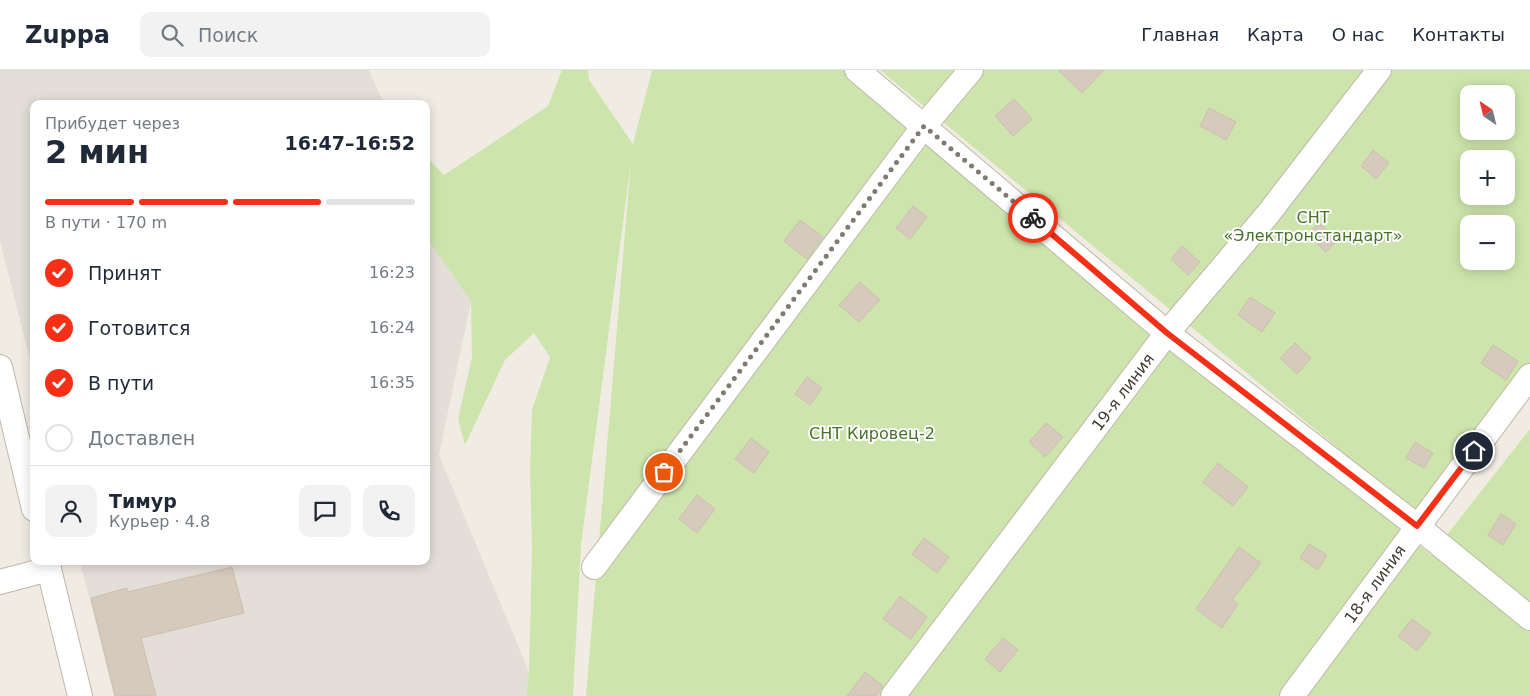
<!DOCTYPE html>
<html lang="ru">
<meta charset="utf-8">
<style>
:root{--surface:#fff;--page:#f2f2f3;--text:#1f2937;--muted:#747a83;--line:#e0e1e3;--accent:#f53016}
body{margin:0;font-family:"DejaVu Sans",sans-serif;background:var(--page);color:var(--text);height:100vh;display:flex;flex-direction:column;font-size:19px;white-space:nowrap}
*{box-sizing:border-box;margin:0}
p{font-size:16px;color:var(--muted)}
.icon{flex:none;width:28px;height:28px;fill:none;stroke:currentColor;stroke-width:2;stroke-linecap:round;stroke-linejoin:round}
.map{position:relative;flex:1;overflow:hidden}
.panel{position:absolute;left:30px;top:30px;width:400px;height:465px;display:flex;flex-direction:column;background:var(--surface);border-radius:10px;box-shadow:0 2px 12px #0003}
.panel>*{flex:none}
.needle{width:32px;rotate:325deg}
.controls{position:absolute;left:1460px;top:15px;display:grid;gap:10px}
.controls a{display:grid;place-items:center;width:55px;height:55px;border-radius:10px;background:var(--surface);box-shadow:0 2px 12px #0003;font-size:25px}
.pin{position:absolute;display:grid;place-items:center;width:42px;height:42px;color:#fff;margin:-21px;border:2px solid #fff;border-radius:50%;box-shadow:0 1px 5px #0007}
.courier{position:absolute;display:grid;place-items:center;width:50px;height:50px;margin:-25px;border:4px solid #f53016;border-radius:50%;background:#fff;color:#222;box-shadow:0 1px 6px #0007}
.summary em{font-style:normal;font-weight:600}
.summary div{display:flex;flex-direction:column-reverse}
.summary{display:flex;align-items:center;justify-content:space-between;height:85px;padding:0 15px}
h1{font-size:32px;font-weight:600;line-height:38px}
.bar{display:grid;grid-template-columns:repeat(4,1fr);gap:8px 5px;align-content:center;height:60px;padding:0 15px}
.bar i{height:6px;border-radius:4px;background:var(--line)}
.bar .selected{background:var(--accent)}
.bar p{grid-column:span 4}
.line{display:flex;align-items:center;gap:12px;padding:0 15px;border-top:1px solid var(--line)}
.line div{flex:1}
.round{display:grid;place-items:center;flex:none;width:52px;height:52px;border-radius:10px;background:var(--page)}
ol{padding:0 15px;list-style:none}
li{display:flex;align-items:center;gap:15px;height:55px}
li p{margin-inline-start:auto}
li .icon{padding:5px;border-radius:50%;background:var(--accent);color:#fff;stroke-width:4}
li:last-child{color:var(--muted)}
li i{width:28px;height:28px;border:2px solid var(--line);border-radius:50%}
header{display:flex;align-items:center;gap:30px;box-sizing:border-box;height:70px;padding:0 25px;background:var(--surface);border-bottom:1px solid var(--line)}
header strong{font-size:24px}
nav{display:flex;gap:28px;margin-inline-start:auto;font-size:18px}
.search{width:350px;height:45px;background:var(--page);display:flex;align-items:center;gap:12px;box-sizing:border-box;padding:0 18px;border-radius:10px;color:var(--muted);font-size:19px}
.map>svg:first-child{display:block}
.industrial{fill:#e3ded8}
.green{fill:#cde5ac;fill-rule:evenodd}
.building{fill:#d5cabc;stroke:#cdbfac}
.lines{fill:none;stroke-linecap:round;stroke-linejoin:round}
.minor-casing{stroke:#bfb7a9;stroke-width:26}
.minor{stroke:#fff;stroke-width:24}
.done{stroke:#807a71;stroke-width:5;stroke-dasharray:0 9}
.route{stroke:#f53016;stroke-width:6}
.labels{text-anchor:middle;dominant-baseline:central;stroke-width:4;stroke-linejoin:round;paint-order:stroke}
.park-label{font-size:16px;fill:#477229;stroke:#fff}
.street-label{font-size:16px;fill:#433c34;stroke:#fff}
</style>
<header>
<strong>Zuppa</strong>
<div class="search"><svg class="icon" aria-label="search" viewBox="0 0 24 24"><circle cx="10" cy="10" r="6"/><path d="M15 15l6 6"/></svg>Поиск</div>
<nav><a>Главная</a><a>Карта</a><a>О нас</a><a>Контакты</a></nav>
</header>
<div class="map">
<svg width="1530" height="626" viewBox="0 0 1530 626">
<rect width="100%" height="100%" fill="#f1ece3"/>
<!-- industrial -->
<g class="industrial">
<polygon points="0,0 369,0 384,34 34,34 34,306 0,171"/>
<polygon points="426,130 471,231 439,385 529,602 526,626 114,626 80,491 426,491"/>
</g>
<!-- green -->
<g class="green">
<polygon points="562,0 588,0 589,10 633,74 652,0 847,0 1431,485 1530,359 1530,626 586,626 631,91 581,475 573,626 526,626 529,602 532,478 530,397 532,340 550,287 534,263 505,290 465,375 458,349 472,287 471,231 426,167 426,86 444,105 548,36"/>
<path d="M880 0H1530V311L1426 451ZM1469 24H1506V61H1469ZM1469 89H1506V126H1469ZM1469 154H1506V191H1469Z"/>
</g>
<!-- building -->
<g class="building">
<polygon points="1058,0 1104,0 1082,23"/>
<polygon points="1014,29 1032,49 1013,66 995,46"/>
<polygon points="1209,38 1236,52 1226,70 1200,56"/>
<polygon points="1373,80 1389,93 1376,109 1361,96"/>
<polygon points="913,136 927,147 910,169 896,158"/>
<polygon points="800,150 823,167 807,189 784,171"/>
<polygon points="1319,153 1338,170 1326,182 1307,165"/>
<polygon points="1182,176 1200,192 1188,205 1171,189"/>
<polygon points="860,212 880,230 859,252 839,235"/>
<polygon points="1250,227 1275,243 1262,262 1238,245"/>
<polygon points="1295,273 1311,288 1297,304 1280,288"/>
<polygon points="1493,275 1518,291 1506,310 1481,293"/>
<polygon points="807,307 822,318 810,335 795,324"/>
<polygon points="1046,353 1063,367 1045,387 1029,372"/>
<polygon points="751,368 769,382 754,403 735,389"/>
<polygon points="1415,372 1433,383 1424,398 1406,388"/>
<polygon points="1218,393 1248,417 1233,436 1203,412"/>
<polygon points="697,425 715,439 697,463 679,449"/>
<polygon points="1501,444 1516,454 1503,475 1488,465"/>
<polygon points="924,468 949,487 937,503 912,484"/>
<polygon points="1309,474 1327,485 1318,500 1300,488"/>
<polygon points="1239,477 1261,493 1232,530 1238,534 1222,558 1196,539"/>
<polygon points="232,497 244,543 141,568 156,626 115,626 91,528 127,518 128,522"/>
<polygon points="900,526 927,547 911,569 883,549"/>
<polygon points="1412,549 1431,563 1417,581 1398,566"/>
<polygon points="1003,568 1018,580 1000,602 985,589"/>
<polygon points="865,602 883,616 876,626 847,626"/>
</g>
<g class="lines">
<defs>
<g id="minor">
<polyline points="857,0 1167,263 1417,456 1530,548"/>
<polyline points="0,297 34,439"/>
<polyline points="47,491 80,626"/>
<polyline points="594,497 924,56 971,0"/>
<polyline points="0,512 49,499"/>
<polyline points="893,626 1167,263 1268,144 1379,0"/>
<polyline points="1292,626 1530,306"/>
</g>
</defs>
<!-- minor casing -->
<use href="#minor" class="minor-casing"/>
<!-- minor -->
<use href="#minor" class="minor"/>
</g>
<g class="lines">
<!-- done -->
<polyline class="done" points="664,402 924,56 1033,148"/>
<!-- route -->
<polyline class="route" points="1033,148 1167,263 1417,456 1474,381"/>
</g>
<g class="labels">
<!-- park labels -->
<g class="park-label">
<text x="1313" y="147">СНТ<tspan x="1313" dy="18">«Электронстандарт»</tspan></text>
<text x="872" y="363">СНТ Кировец-2</text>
</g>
<!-- street labels -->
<g class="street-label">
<text transform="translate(1123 322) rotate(-53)">19-я линия</text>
<text transform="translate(1375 514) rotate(-54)">18-я линия</text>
</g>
</g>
</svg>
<div class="controls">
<a><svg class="needle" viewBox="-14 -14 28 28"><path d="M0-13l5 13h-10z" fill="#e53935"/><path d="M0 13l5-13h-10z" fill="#747a83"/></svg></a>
<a>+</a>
<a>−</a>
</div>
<div class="pin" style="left:664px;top:402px;background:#ea580c"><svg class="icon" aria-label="bag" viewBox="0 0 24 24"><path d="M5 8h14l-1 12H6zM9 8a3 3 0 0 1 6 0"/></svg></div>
<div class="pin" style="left:1474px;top:381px;background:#1f2937"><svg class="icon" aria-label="home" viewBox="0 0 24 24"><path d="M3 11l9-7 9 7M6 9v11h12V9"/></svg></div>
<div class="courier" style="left:1033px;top:148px"><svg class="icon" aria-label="bike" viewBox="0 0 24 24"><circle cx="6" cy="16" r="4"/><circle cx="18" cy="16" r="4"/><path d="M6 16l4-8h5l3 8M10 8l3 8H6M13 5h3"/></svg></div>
<section class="panel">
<div class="summary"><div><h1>2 мин</h1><p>Прибудет через</p></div><em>16:47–16:52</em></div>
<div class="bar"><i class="selected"></i><i class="selected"></i><i class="selected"></i><i></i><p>В пути · 170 m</p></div>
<ol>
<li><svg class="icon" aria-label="check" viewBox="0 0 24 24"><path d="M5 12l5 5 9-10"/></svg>Принят<p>16:23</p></li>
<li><svg class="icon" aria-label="check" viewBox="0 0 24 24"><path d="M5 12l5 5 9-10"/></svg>Готовится<p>16:24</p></li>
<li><svg class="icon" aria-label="check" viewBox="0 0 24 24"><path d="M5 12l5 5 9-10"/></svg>В пути<p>16:35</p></li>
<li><i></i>Доставлен</li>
</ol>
<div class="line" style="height:90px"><a class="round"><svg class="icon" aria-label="person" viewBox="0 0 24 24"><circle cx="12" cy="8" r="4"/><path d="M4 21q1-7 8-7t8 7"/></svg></a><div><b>Тимур</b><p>Курьер · 4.8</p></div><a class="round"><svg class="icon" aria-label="chat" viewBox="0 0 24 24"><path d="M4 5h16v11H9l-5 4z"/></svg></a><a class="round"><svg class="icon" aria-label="phone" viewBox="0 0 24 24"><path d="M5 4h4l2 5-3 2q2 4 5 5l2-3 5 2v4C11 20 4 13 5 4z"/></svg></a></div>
</section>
</div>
